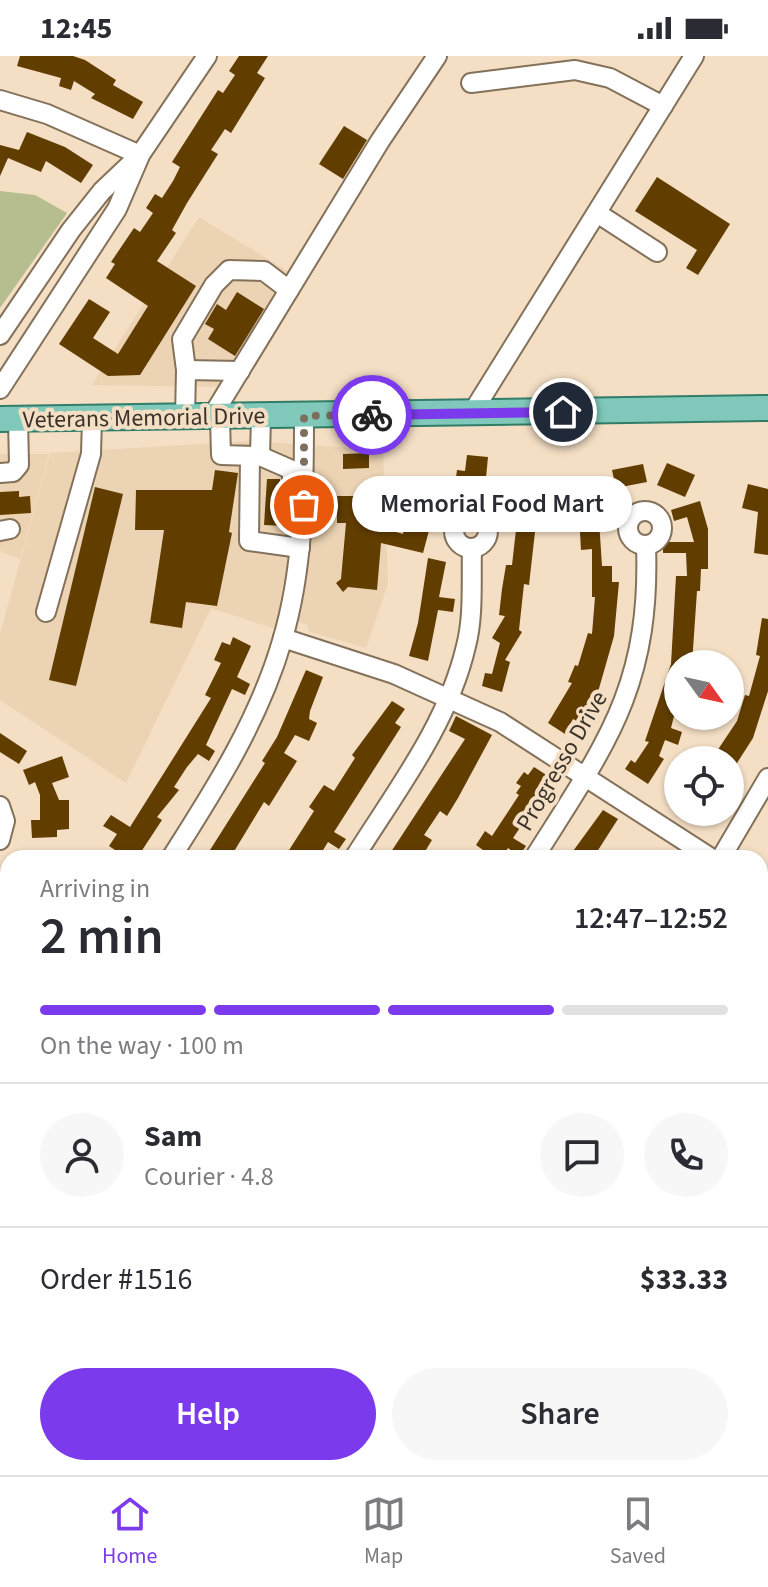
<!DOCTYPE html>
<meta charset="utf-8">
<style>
:root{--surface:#fff;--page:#f7f7f7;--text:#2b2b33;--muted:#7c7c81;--line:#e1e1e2;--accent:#7c3aed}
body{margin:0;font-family:"Source Sans 3",sans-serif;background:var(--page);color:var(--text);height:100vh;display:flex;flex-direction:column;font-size:30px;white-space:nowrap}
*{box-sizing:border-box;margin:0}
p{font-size:26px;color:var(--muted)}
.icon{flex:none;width:44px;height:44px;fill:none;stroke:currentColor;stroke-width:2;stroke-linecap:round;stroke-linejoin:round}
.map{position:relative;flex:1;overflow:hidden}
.sheet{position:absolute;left:0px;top:794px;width:768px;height:626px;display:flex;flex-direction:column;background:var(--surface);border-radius:24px 24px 0 0;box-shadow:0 2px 6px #0004}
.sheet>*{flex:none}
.needle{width:52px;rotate:123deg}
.fabs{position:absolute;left:664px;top:594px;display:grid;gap:16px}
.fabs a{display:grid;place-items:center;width:80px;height:80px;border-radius:50%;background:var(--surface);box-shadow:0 2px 6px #0004;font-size:40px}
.pin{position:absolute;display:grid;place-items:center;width:68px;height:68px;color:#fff;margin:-34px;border:4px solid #fff;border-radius:50%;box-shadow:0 2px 8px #0007}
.courier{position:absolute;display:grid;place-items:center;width:80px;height:80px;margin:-40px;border:6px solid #7c3aed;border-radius:50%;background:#fff;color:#222;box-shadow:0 2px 10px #0007}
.bubble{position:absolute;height:56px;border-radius:28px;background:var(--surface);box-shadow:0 2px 6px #0004;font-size:26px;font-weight:600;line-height:56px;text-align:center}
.head em{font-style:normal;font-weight:600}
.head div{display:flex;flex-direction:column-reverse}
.head{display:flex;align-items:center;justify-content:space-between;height:136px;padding:0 40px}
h1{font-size:52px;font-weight:600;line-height:60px}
.bar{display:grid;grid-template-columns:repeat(4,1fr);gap:12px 8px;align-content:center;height:96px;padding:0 40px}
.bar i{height:10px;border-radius:6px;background:var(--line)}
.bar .on{background:var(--accent)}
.bar p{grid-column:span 4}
.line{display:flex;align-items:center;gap:20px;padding:0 40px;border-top:2px solid var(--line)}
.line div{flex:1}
.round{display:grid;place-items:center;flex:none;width:84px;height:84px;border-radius:42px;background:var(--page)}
.primary-button{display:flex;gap:16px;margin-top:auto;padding:16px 40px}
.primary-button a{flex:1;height:92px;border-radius:48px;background:var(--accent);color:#fff;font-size:32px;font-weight:600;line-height:92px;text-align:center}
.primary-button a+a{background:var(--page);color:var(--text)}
.status{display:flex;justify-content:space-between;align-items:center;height:56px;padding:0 40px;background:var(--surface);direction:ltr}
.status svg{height:22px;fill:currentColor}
.dock{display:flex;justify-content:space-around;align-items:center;height:112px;border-top:2px solid var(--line);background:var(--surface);font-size:22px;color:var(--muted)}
.dock a{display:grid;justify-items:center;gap:4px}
.dock .on{color:var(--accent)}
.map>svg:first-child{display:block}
.built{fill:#ecd3b3}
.green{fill:#b6bd8e}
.building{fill:#613d00}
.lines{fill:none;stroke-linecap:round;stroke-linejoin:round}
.minor-casing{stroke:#84715a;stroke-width:22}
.major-casing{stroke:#317d69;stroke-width:28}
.minor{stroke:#fff;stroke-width:18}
.major{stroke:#80c9ba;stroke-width:24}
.done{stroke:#7c6f60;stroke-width:8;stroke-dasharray:0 14.4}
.route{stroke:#7c3aed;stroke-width:10}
.labels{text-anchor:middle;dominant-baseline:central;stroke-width:8;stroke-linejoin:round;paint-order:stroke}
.street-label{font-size:24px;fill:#3b3329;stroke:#f4dfc5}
</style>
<div class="status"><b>12:45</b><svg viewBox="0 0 49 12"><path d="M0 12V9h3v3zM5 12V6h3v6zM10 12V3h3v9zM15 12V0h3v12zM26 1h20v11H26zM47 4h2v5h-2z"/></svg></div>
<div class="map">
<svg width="768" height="1419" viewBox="0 0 768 1419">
<rect width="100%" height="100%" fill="#f4dfc5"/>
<!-- built -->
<g class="built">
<polygon points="199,161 294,219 223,331 92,329"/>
<polygon points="250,385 383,394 388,528 366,592 310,576 306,568 281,562 278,574 211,552 126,727 0,644 0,578 50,397"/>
<polygon points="0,398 49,398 20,503 0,495"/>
</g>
<!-- green -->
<polygon class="green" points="0,135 35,139 67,157 0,252"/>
<!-- building -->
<g class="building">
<polygon points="20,0 73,0 85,4 116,24 113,29 143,46 133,63 91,42 95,38 74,25 71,34 59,30 61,22 17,10"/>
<polygon points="239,0 268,0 257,17 265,22 231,77 225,73 211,94 218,98 187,147 172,174 176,177 157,205 196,230 140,319 108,320 59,288 89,243 110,256 93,282 118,298 148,250 106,222 115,208 111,206 134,172 140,176 153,157 146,152 155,138 162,142 173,125 180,111 172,106 218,34 223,37 235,19 229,15"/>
<polygon points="344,70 367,84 343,123 319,108"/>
<polygon points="27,76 65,91 93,109 81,127 46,105 41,116 8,102 0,120 0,89 19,94"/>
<polygon points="657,121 730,168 698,219 686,212 697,194 635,155"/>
<polygon points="237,236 264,253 235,300 208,283 214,273 205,268 217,248 226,254"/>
<polygon points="369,397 369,412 343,413 343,398"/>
<polygon points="467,399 488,401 485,432 455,429 457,414 465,415"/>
<polygon points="667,407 695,419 685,441 657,429"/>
<polygon points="643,408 647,426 616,432 612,414"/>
<polygon points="215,414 238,417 229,476 232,477 217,550 186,546 182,572 150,567 164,474 135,474 136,434 212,434"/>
<polygon points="267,423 280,423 281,440 289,446 287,470 264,469"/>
<polygon points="504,423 529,439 518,457 504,449 509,442 497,434"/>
<polygon points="438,425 447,437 422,455 414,444"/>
<polygon points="748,428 768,433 768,499 754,497 758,456 742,452"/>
<polygon points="95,431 123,438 76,630 49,624"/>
<polygon points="19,435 19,441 30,440 31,457 0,459 0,436"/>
<polygon points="598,436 613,443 599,464 602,510 612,510 612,526 619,526 614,580 592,657 584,669 573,663 565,678 548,667 572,627 568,626 575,609 578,610 588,577 592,578 595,541 592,541 592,493 581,494 580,476 592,475 594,469 582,461"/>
<polygon points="337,440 382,440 382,472 403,478 407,462 431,467 423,497 381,487 377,534 348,531 343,536 336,527 341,523 346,467 337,467"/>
<polygon points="700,445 708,473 708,513 701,513 700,535 697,535 692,608 678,608 678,644 671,672 682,676 678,689 665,684 659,700 664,703 648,728 625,713 631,704 635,707 649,686 645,685 671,608 676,520 687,520 686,497 663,497 663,486 694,486 687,461 674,465 671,454"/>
<polygon points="517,465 536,467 529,529 524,528 519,574 522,576 505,604 510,606 502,636 482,630 485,617 492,618 500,587 492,582 505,560 499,559 502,533 506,509 512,509"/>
<polygon points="428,502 446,506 439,541 455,543 453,556 438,554 428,605 409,600 418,567"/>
<polygon points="762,562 768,563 768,635 753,682 730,718 730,704 699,704 706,692 715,698 737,665 745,639 749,640 760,600 756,599"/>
<polygon points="233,581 251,590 237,621 250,628 245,639 232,633 206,689 215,695 209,705 198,698 187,711 174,731 179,734 157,761 162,764 137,802 110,802 115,794 109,790 117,778 103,770 111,759 130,771 211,642 205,639 221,607 214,604 222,586 230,589"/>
<polygon points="306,614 323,621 310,655 309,663 317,667 309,685 295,679 284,697 297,705 269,750 264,746 230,802 205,802 265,707 262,705 277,681"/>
<polygon points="392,645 405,653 395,667 401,671 334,776 346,783 339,793 328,786 320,799 316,796 312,802 284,802 314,755 309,751 324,729 334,735 355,702 352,699"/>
<polygon points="456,660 492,679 458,742 447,760 440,755 424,779 432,784 421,802 387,802 465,683 449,675"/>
<polygon points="0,677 27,695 19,708 0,696"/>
<polygon points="62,700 69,721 52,727 59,744 69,744 69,773 57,774 57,781 32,782 31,764 40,764 40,739 35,726 29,729 23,714"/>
<polygon points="534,711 548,720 539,732 545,735 513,782 526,790 519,800 508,792 501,802 477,802 483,794 476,789 485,775 492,780 519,739 516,737 521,730 516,727 524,716 528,719"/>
<polygon points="603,754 618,763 593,802 568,802"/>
</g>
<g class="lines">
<defs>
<g id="minor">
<polyline points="471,27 575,14 610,22 663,50"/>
<polyline points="0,44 47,58 140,99"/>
<polyline points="597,157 657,196"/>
<polyline points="0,279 71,174 102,135 140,99 207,0"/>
<polyline points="186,314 182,283 214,229 229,214 264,215 289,234"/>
<polyline points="0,333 117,153 139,102"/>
<polyline points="472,357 694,0"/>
<polyline points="185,362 186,314 240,315"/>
<polyline points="211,362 380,85 437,0"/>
<polyline points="220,362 221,399 260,400 261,361"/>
<polyline points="260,400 292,414 292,435"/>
<polyline points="250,401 249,485 300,492"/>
<polyline points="0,417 13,416 19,409 18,363"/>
<circle cx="645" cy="472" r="17"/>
<circle cx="471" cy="475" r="17"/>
<polyline points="0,475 10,473"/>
<polyline points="46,556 91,398 92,363"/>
<polyline points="283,582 394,618 500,666 711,802"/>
<polyline points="0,750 5,765 0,784"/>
<path d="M171 802C215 733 259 664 282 585 304 512 304 435 304 360"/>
<path d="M354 802C396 735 448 668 466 590 474 560 471 523 472 492"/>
<path d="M534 802C606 688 651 631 646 489"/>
<polyline points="721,802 768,722"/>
<polyline points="760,834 768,839"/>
<polyline points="760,1028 768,1015"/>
<polyline points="0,1073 8,1060"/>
<polyline points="0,1155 8,1160"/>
<polyline points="760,1226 768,1231"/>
<polyline points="0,1363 8,1350"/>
<polyline points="405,1412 416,1419"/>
<polyline points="145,1419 149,1412"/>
<polyline points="332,1419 336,1412"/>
<polyline points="512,1419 517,1412"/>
</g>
<polyline id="major" points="0,363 768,352"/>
</defs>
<!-- minor casing -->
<use href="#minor" class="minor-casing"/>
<!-- major casing -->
<use href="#major" class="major-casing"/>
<!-- minor -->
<use href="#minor" class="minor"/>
<!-- major -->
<use href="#major" class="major"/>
</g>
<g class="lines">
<!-- done -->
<polyline class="done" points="304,449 304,360 372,359"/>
<!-- route -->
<polyline class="route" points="372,359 563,356"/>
</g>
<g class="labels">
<!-- street labels -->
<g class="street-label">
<text transform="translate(144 362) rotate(-1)">Veterans Memorial Drive</text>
<text transform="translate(562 705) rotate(-60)">Progresso Drive</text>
</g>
</g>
</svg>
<div class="fabs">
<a><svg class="needle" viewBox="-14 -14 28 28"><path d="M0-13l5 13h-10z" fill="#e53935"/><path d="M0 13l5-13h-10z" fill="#7c7c81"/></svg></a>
<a><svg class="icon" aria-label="locate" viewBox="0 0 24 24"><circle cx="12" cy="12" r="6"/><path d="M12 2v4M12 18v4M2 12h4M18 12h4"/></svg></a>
</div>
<div class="pin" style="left:304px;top:449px;background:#ea580c"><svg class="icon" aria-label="bag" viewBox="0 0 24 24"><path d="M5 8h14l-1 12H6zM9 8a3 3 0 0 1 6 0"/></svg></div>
<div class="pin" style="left:563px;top:356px;background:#1f2937"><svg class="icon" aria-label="home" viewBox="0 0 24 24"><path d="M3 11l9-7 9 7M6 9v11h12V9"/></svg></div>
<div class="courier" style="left:372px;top:359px"><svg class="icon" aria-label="bike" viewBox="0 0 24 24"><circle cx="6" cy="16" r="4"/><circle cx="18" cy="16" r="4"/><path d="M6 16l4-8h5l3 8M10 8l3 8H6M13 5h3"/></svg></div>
<div class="bubble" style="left:352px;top:420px;width:280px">Memorial Food Mart</div>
<section class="sheet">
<div class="head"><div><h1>2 min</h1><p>Arriving in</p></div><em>12:47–12:52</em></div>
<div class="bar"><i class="on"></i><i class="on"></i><i class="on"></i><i></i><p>On the way · 100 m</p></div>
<div class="line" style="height:144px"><a class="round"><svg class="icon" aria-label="person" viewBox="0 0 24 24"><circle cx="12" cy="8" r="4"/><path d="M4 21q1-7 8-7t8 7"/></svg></a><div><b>Sam</b><p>Courier · 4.8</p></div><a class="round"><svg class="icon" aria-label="chat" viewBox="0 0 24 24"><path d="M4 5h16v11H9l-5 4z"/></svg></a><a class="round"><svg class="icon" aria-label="phone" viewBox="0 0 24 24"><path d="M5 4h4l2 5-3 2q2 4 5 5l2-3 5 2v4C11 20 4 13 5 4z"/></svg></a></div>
<div class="line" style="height:104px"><div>Order #1516</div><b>$33.33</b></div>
<div class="primary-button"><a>Help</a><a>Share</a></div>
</section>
</div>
<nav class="dock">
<a class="on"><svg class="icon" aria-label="home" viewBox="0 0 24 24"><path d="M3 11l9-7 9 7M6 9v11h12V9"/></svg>Home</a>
<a><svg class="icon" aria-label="map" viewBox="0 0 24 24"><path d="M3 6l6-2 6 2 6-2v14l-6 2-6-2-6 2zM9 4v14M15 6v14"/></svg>Map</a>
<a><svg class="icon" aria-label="saved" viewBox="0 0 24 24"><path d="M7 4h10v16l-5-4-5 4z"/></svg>Saved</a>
</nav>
